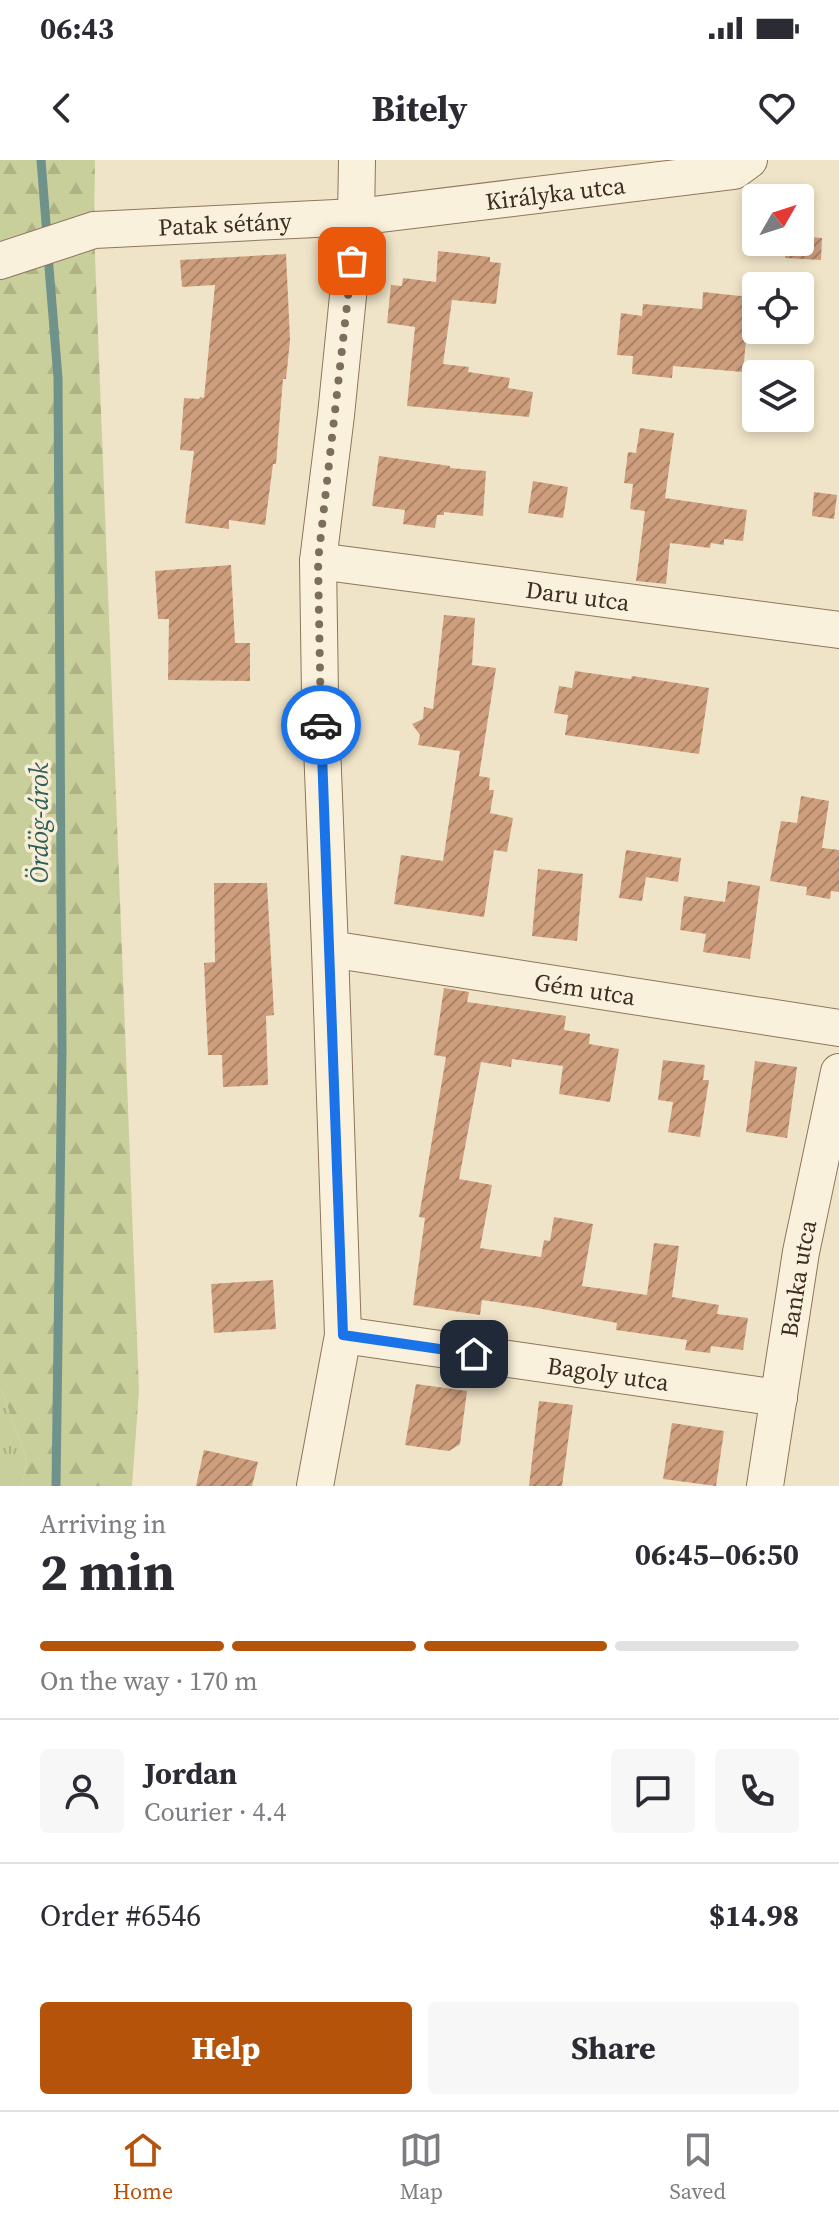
<!DOCTYPE html>
<meta charset="utf-8">
<style>
:root{--surface:#fff;--page:#f7f7f7;--text:#2b2b33;--muted:#7c7c81;--line:#e1e1e2;--accent:#b45309}
body{margin:0;font-family:"Source Serif 4",serif;background:var(--page);color:var(--text);height:100vh;display:flex;flex-direction:column;font-size:30px;white-space:nowrap}
*{box-sizing:border-box;margin:0}
p{font-size:26px;color:var(--muted)}
.icon{flex:none;width:44px;height:44px;fill:none;stroke:currentColor;stroke-width:2;stroke-linecap:round;stroke-linejoin:round}
.map{position:relative;height:1326px;overflow:hidden}
.drawer{display:flex;flex-direction:column;background:var(--surface);flex:1}
.drawer>*{flex:none}
.needle{width:52px;rotate:51deg}
.controls{position:absolute;left:742px;top:24px;display:grid;gap:16px}
.controls a{display:grid;place-items:center;width:72px;height:72px;border-radius:8px;background:var(--surface);box-shadow:0 4px 12px #0003;font-size:40px}
.pin{position:absolute;display:grid;place-items:center;width:68px;height:68px;color:#fff;margin:-34px;border-radius:16px;box-shadow:0 4px 12px #0006}
.courier{position:absolute;display:grid;place-items:center;width:80px;height:80px;margin:-40px;border:6px solid #1a73e8;border-radius:50%;background:#fff;color:#222;box-shadow:0 2px 10px #0007}
.headline em{font-style:normal;font-weight:700}
.headline div{display:flex;flex-direction:column-reverse}
.headline{display:flex;align-items:center;justify-content:space-between;height:136px;padding:0 40px}
h1{font-size:52px;font-weight:700;line-height:60px}
.bar{display:grid;grid-template-columns:repeat(4,1fr);gap:12px 8px;align-content:center;height:96px;padding:0 40px}
.bar i{height:10px;border-radius:6px;background:var(--line)}
.bar .on{background:var(--accent)}
.bar p{grid-column:span 4}
.line{display:flex;align-items:center;gap:20px;padding:0 40px;border-top:2px solid var(--line)}
.line div{flex:1}
.round{display:grid;place-items:center;flex:none;width:84px;height:84px;border-radius:8px;background:var(--page)}
.button{display:flex;gap:16px;margin-top:auto;padding:16px 40px}
.button a{flex:1;height:92px;border-radius:8px;background:var(--accent);color:#fff;font-size:32px;font-weight:700;line-height:92px;text-align:center}
.button a+a{background:var(--page);color:var(--text)}
.status{display:flex;justify-content:space-between;align-items:center;height:56px;padding:0 40px;background:var(--surface);direction:ltr}
.status svg{height:22px;fill:currentColor}
header{display:flex;justify-content:space-between;align-items:center;height:104px;padding:0 40px;background:var(--surface);font-size:36px;font-weight:700}
.dock{display:flex;justify-content:space-around;align-items:center;height:112px;border-top:2px solid var(--line);background:var(--surface);font-size:22px;color:var(--muted)}
.dock a{display:grid;justify-items:center;gap:4px}
.dock .on{color:var(--accent)}
.map>svg:first-child{display:block}
.grass{fill:url(#grass-tufts)}
.forest{fill:url(#forest-firs)}
.lines{fill:none;stroke-linecap:round;stroke-linejoin:round}
.stream{stroke:#6f938a;stroke-width:9}
.building{fill:url(#building-hatch)}
.street-casing{stroke:#8d765c;stroke-width:38}
.street{stroke:#faf1dc;stroke-width:36}
.done{stroke:#7c6e5b;stroke-width:8;stroke-dasharray:0 14.4}
.route{stroke:#1a73e8;stroke-width:10}
.labels{text-anchor:middle;dominant-baseline:central;stroke-width:7;stroke-linejoin:round;paint-order:stroke}
.street-label{font-size:24px;fill:#3d2e20;stroke:#f7eed8}
.water-label{font-size:26px;font-style:italic;fill:#2f5d5a;stroke:#f7eed8}
</style>
<div class="status"><b>06:43</b><svg viewBox="0 0 49 12"><path d="M0 12V9h3v3zM5 12V6h3v6zM10 12V3h3v9zM15 12V0h3v12zM26 1h20v11H26zM47 4h2v5h-2z"/></svg></div>
<header><svg class="icon" aria-label="back" viewBox="0 0 24 24"><path d="M15 5l-7 7 7 7"/></svg>Bitely<svg class="icon" aria-label="heart" viewBox="0 0 24 24"><path d="M12 20l-8-8c-3-5 5-10 8-4 3-6 11-1 8 4z"/></svg></header>
<div class="map">
<svg width="839" height="1326" viewBox="0 0 839 1326">
<defs>
<pattern id="grass-tufts" width="24" height="20" patternUnits="userSpaceOnUse" patternTransform="scale(2)"><rect width="24" height="20" fill="#c9cf9b"/><path d="M3 7l-1-3M5 7V3M7 7l1-3M15 17l-1-3M17 17v-4M19 17l1-3" fill="none" stroke="#aeb285"/></pattern>
<pattern id="forest-firs" width="22" height="20" patternUnits="userSpaceOnUse" patternTransform="scale(2)"><rect width="22" height="20" fill="#c9cf9b"/><path d="M5 1l3.5 6h-7zM16 11l3.5 6h-7z" fill="#aeb285"/></pattern>
<pattern id="building-hatch" width="6" height="6" patternUnits="userSpaceOnUse" patternTransform="scale(2)"><rect width="6" height="6" fill="#cf9f7d"/><path d="M-1 1l2-2M0 6l6-6M5 7l2-2" fill="none" stroke="#a98266"/></pattern>
</defs>
<rect width="100%" height="100%" fill="#f0e4c8"/>
<!-- grass -->
<polygon class="grass" points="0,1230 2,1231 27,1300 22,1326 0,1326"/>
<!-- forest -->
<polygon class="forest" points="0,0 95,0 94,70 139,1231 132,1326 22,1326 27,1300 2,1231 0,1230"/>
<g class="lines">
<!-- stream -->
<g class="stream">
<polyline points="41,0 47,76"/>
<polyline points="48,95 58,218 62,891 56,1326"/>
</g>
</g>
<!-- building -->
<g class="building">
<polygon points="800,76 822,78 821,100 785,98 786,82 800,82"/>
<polygon points="438,91 490,97 490,102 501,103 496,144 452,140 443,204 469,207 468,212 510,218 508,228 533,232 529,257 407,246 415,167 387,163 391,125 402,126 403,118 436,122"/>
<polygon points="286,94 290,180 286,219 283,219 276,304 273,304 265,365 229,360 229,369 185,363 194,291 180,290 184,238 199,239 200,237 204,238 215,125 182,127 180,100"/>
<polygon points="703,132 750,137 743,212 673,206 672,218 632,214 633,196 617,195 621,153 642,156 643,144 702,149"/>
<polygon points="640,268 674,273 665,338 747,350 743,381 724,379 724,385 711,383 710,388 670,383 666,424 636,421 645,351 630,349 633,324 624,323 628,292 636,293"/>
<polygon points="379,296 450,306 450,308 486,311 483,356 444,352 444,355 437,355 435,368 403,364 405,350 372,346"/>
<polygon points="533,321 568,327 563,358 528,353"/>
<polygon points="814,332 837,335 834,359 812,356"/>
<polygon points="231,405 235,483 250,483 250,521 168,520 169,459 158,459 155,411"/>
<polygon points="444,455 475,458 472,505 496,508 479,616 490,618 489,630 494,630 490,653 513,658 507,692 494,690 484,757 394,744 401,695 443,701 460,591 418,585 420,575 412,564 423,559 424,547 433,549"/>
<polygon points="575,511 631,519 632,516 709,528 699,594 565,575 568,555 554,553 559,526 572,528"/>
<polygon points="801,636 829,641 822,688 839,690 839,732 831,731 830,739 806,735 807,727 770,721 781,661 797,663"/>
<polygon points="626,690 681,698 678,722 646,717 642,741 619,738"/>
<polygon points="538,709 583,714 577,781 532,776"/>
<polygon points="728,721 760,726 750,799 703,792 706,774 680,770 684,736 725,742"/>
<polygon points="214,723 267,723 274,855 266,856 268,925 223,927 222,895 208,895 204,803 215,802"/>
<polygon points="444,828 469,832 467,842 566,856 564,870 590,874 589,884 619,889 610,942 559,934 563,906 512,899 511,907 481,902 459,1019 492,1025 480,1088 541,1097 544,1080 550,1081 554,1057 593,1064 582,1126 647,1135 654,1083 679,1086 672,1137 719,1145 717,1154 748,1158 743,1190 711,1186 710,1193 685,1190 687,1180 616,1170 617,1163 537,1148 482,1140 480,1155 413,1145 425,1058 419,1057 446,897 434,895"/>
<polygon points="663,900 705,905 703,920 709,920 700,977 668,972 673,942 658,940"/>
<polygon points="755,901 797,907 787,978 746,972"/>
<polygon points="273,1120 276,1169 214,1173 211,1124"/>
<polygon points="416,1224 467,1231 460,1284 449,1291 405,1285"/>
<polygon points="539,1241 573,1245 562,1326 529,1326"/>
<polygon points="672,1263 724,1271 716,1326 663,1319"/>
<polygon points="204,1290 258,1302 252,1326 196,1326"/>
</g>
<g class="lines">
<defs>
<g id="street">
<path id="s1" d="M0 101 94 70 356 57 734 11 749 0"/>
<path id="s2" d="M318 401 839 470"/>
<path id="s3" d="M330 789 839 868"/>
<path id="s4" d="M343 1175 779 1238"/>
<polyline points="315,1326 343,1175 330,789 320,535 318,401 336,255 356,57 357,0"/>
<path id="s5" d="M765 1326 801 1092 839 912"/>
</g>
</defs>
<!-- street casing -->
<use href="#street" class="street-casing"/>
<!-- street -->
<use href="#street" class="street"/>
</g>
<g class="lines">
<!-- done -->
<polyline class="done" points="321,565 318,401 352,101"/>
<!-- route -->
<polyline class="route" points="321,565 343,1175 474,1194"/>
</g>
<g class="labels">
<!-- street labels -->
<g class="street-label">
<text stroke="none"><textPath href="#s1" startOffset="562">Királyka utca</textPath></text>
<text stroke="none"><textPath href="#s1" startOffset="230">Patak sétány</textPath></text>
<text stroke="none"><textPath href="#s2" startOffset="262">Daru utca</textPath></text>
<text stroke="none"><textPath href="#s3" startOffset="258">Gém utca</textPath></text>
<text stroke="none"><textPath href="#s5" startOffset="210">Banka utca</textPath></text>
<text stroke="none"><textPath href="#s4" startOffset="268">Bagoly utca</textPath></text>
</g>
<!-- water labels -->
<g class="water-label">
<text transform="translate(39 663) rotate(-90)">Ördög-árok</text>
</g>
</g>
</svg>
<div class="controls">
<a><svg class="needle" viewBox="-14 -14 28 28"><path d="M0-13l5 13h-10z" fill="#e53935"/><path d="M0 13l5-13h-10z" fill="#7c7c81"/></svg></a>
<a><svg class="icon" aria-label="locate" viewBox="0 0 24 24"><circle cx="12" cy="12" r="6"/><path d="M12 2v4M12 18v4M2 12h4M18 12h4"/></svg></a>
<a><svg class="icon" aria-label="layers" viewBox="0 0 24 24"><path d="M12 4l9 5-9 5-9-5zM3 14l9 5 9-5"/></svg></a>
</div>
<div class="pin" style="left:352px;top:101px;background:#ea580c"><svg class="icon" aria-label="bag" viewBox="0 0 24 24"><path d="M5 8h14l-1 12H6zM9 8a3 3 0 0 1 6 0"/></svg></div>
<div class="pin" style="left:474px;top:1194px;background:#1f2937"><svg class="icon" aria-label="home" viewBox="0 0 24 24"><path d="M3 11l9-7 9 7M6 9v11h12V9"/></svg></div>
<div class="courier" style="left:321px;top:565px"><svg class="icon" aria-label="car" viewBox="0 0 24 24"><path d="M5 17H2v-5l4-1 3-4h7l3 4 3 1v5h-3M9 17h6M6 11h13"/><circle cx="7" cy="17" r="2"/><circle cx="17" cy="17" r="2"/></svg></div>
</div>
<section class="drawer">
<div class="headline"><div><h1>2 min</h1><p>Arriving in</p></div><em>06:45–06:50</em></div>
<div class="bar"><i class="on"></i><i class="on"></i><i class="on"></i><i></i><p>On the way · 170 m</p></div>
<div class="line" style="height:144px"><a class="round"><svg class="icon" aria-label="person" viewBox="0 0 24 24"><circle cx="12" cy="8" r="4"/><path d="M4 21q1-7 8-7t8 7"/></svg></a><div><b>Jordan</b><p>Courier · 4.4</p></div><a class="round"><svg class="icon" aria-label="chat" viewBox="0 0 24 24"><path d="M4 5h16v11H9l-5 4z"/></svg></a><a class="round"><svg class="icon" aria-label="phone" viewBox="0 0 24 24"><path d="M5 4h4l2 5-3 2q2 4 5 5l2-3 5 2v4C11 20 4 13 5 4z"/></svg></a></div>
<div class="line" style="height:104px"><div>Order #6546</div><b>$14.98</b></div>
<div class="button"><a>Help</a><a>Share</a></div>
</section>
<nav class="dock">
<a class="on"><svg class="icon" aria-label="home" viewBox="0 0 24 24"><path d="M3 11l9-7 9 7M6 9v11h12V9"/></svg>Home</a>
<a><svg class="icon" aria-label="map" viewBox="0 0 24 24"><path d="M3 6l6-2 6 2 6-2v14l-6 2-6-2-6 2zM9 4v14M15 6v14"/></svg>Map</a>
<a><svg class="icon" aria-label="saved" viewBox="0 0 24 24"><path d="M7 4h10v16l-5-4-5 4z"/></svg>Saved</a>
</nav>
